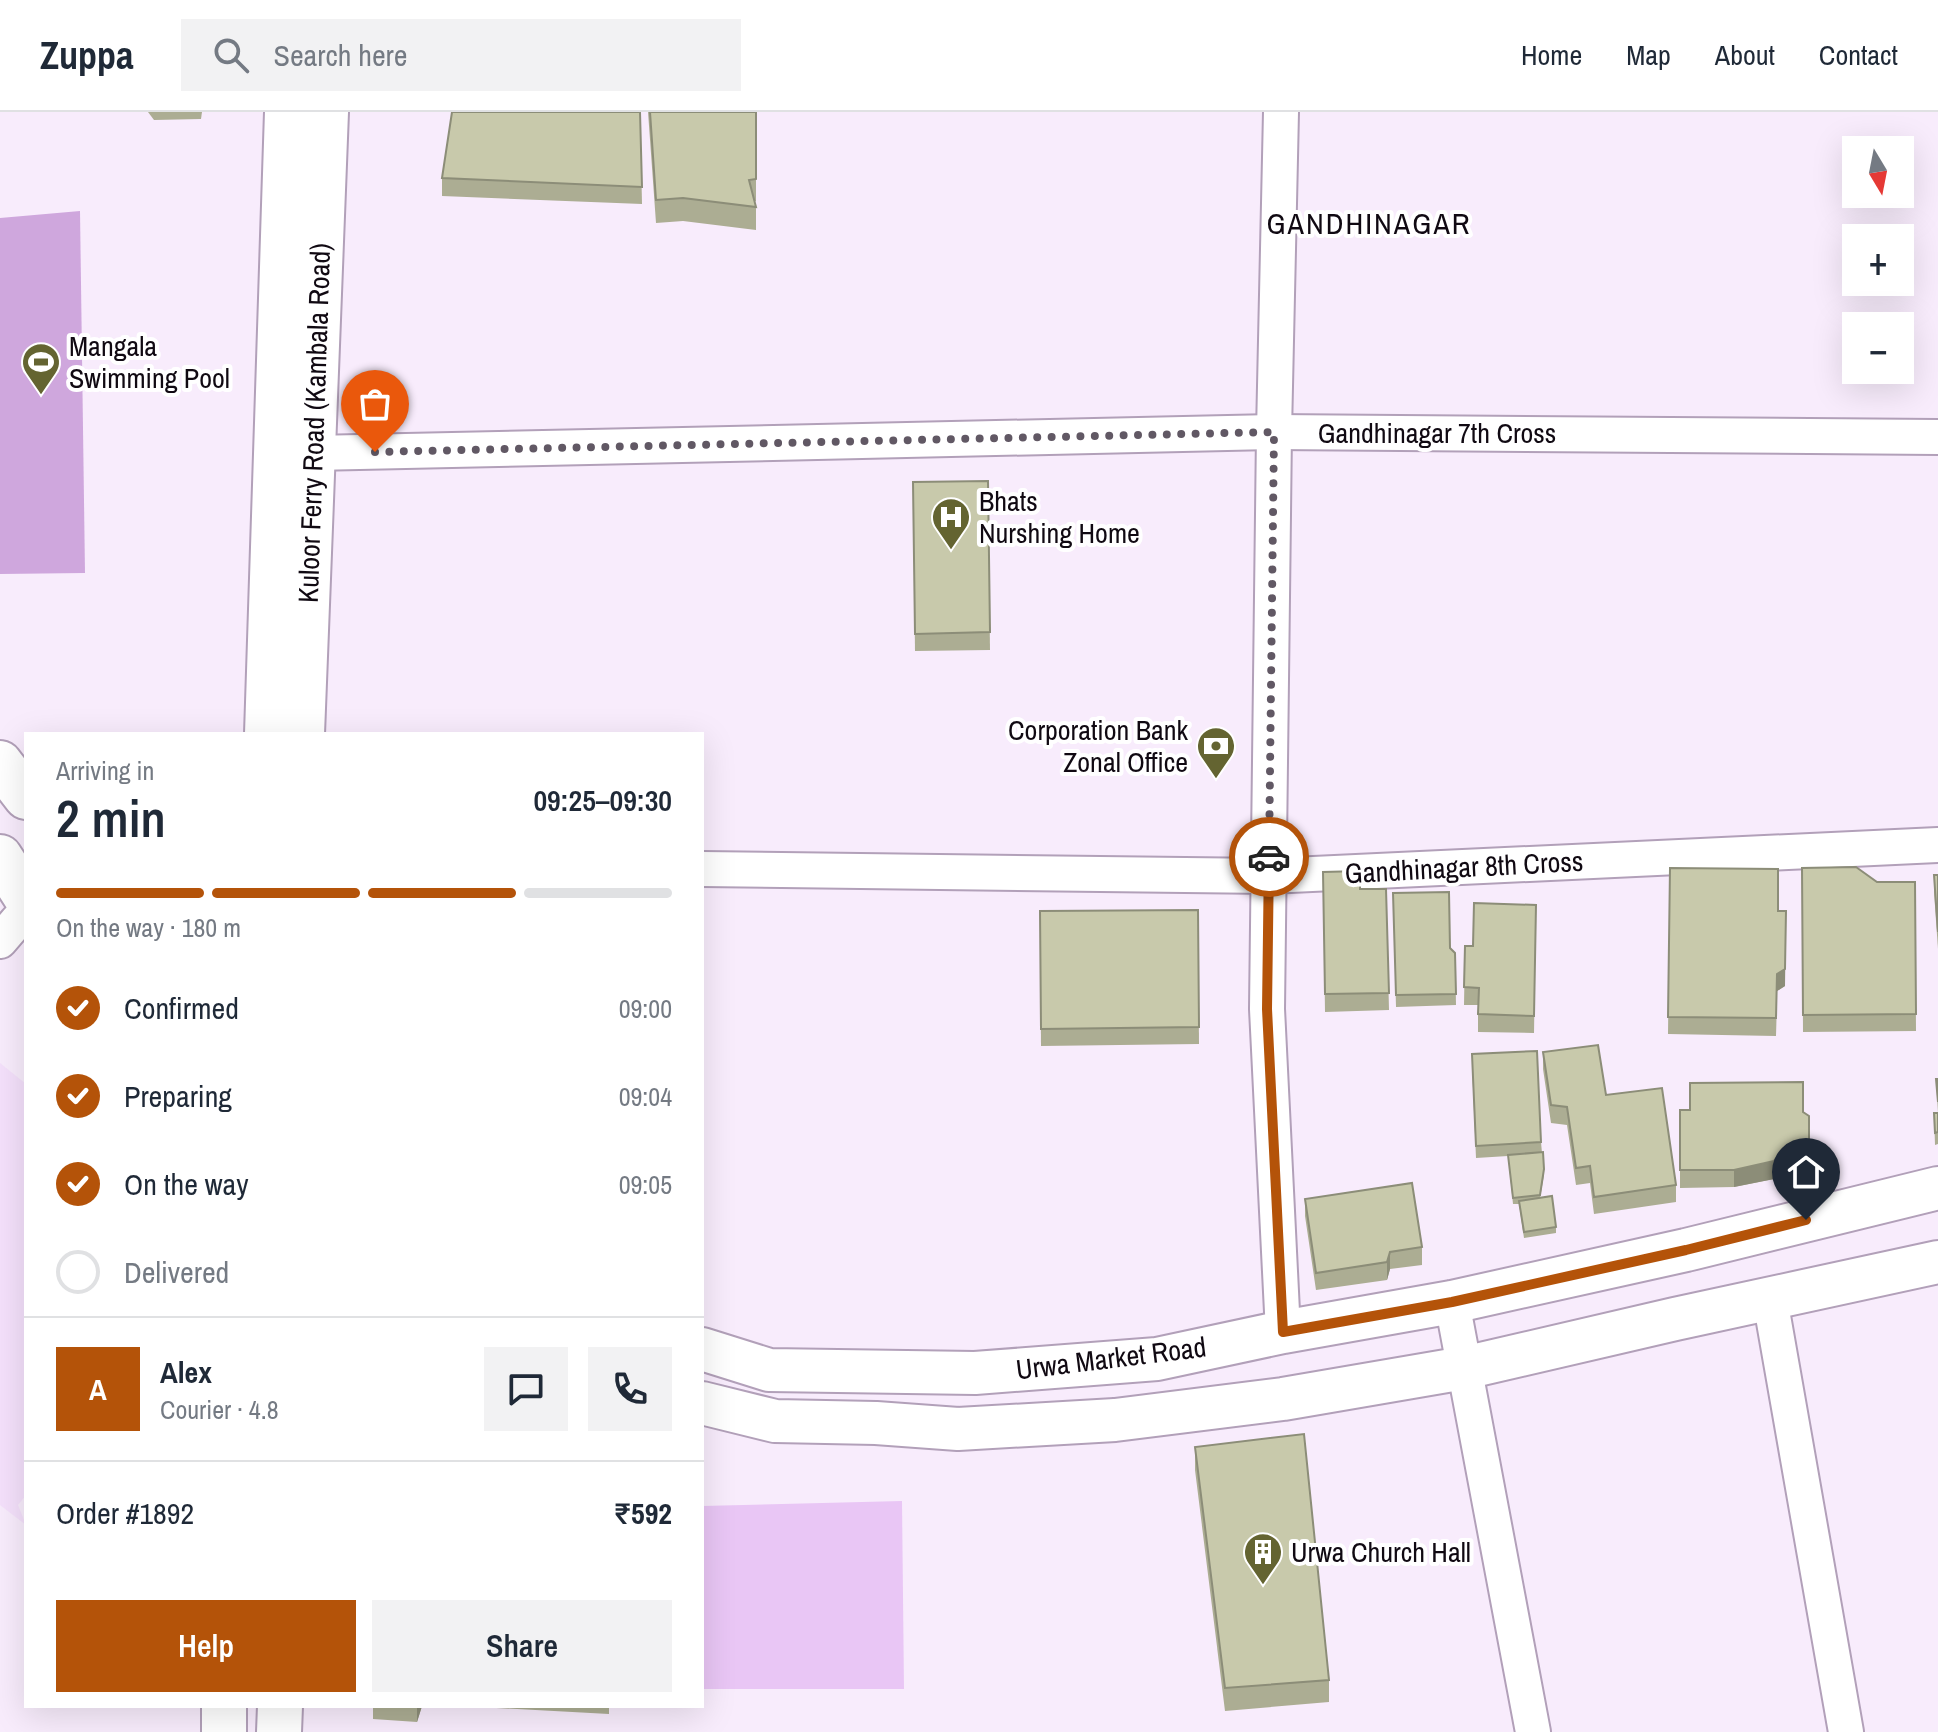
<!DOCTYPE html>
<meta charset="utf-8">
<style>
:root{--surface:#fff;--page:#f2f2f3;--text:#1f2937;--muted:#747a83;--line:#e0e1e3;--accent:#b45309}
body{margin:0;font-family:"Archivo Narrow",sans-serif;background:var(--page);color:var(--text);height:100vh;display:flex;flex-direction:column;font-size:30px;white-space:nowrap}
*{box-sizing:border-box;margin:0}
p{font-size:26px;color:var(--muted)}
.icon{flex:none;width:44px;height:44px;fill:none;stroke:currentColor;stroke-width:2;stroke-linecap:round;stroke-linejoin:round}
.map{position:relative;flex:1;overflow:hidden}
.details{position:absolute;left:24px;top:620px;width:680px;height:976px;display:flex;flex-direction:column;background:var(--surface);border-radius:0px;box-shadow:0 8px 32px #0002}
.details>*{flex:none}
.needle{width:52px;rotate:170deg}
.controls{position:absolute;left:1842px;top:24px;display:grid;gap:16px}
.controls a{display:grid;place-items:center;width:72px;height:72px;border-radius:0px;background:var(--surface);box-shadow:0 8px 32px #0002;font-size:40px}
.pin{position:absolute;display:grid;place-items:center;width:68px;height:68px;color:#fff;margin:-82px -34px;border-radius:50% 50% 50% 0;rotate:-45deg;box-shadow:0 0 8px #0007}
.pin .icon{rotate:45deg}
.courier{position:absolute;display:grid;place-items:center;width:80px;height:80px;margin:-40px;border:6px solid #b45309;border-radius:50%;background:#fff;color:#222;box-shadow:0 2px 10px #0007}
.head em{font-style:normal;font-weight:600}
.head div{display:flex;flex-direction:column-reverse}
.head{display:flex;align-items:center;justify-content:space-between;height:136px;padding:0 32px}
h1{font-size:52px;font-weight:600;line-height:60px}
.bar{display:grid;grid-template-columns:repeat(4,1fr);gap:12px 8px;align-content:center;height:96px;padding:0 32px}
.bar i{height:10px;border-radius:6px;background:var(--line)}
.bar .selected{background:var(--accent)}
.bar p{grid-column:span 4}
.line{display:flex;align-items:center;gap:20px;padding:0 32px;border-top:2px solid var(--line)}
.line div{flex:1}
.round{display:grid;place-items:center;flex:none;width:84px;height:84px;border-radius:0px;background:var(--page)}
ol{padding:0 32px;list-style:none}
li{display:flex;align-items:center;gap:24px;height:88px}
li p{margin-inline-start:auto}
li .icon{padding:8px;border-radius:50%;background:var(--accent);color:#fff;stroke-width:4}
li:last-child{color:var(--muted)}
li i{width:44px;height:44px;border:4px solid var(--line);border-radius:50%}
.primary-button{display:flex;gap:16px;margin-top:auto;padding:16px 32px}
.primary-button a{flex:1;height:92px;border-radius:0px;background:var(--accent);color:#fff;font-size:32px;font-weight:600;line-height:92px;text-align:center}
.primary-button a+a{background:var(--page);color:var(--text)}
header{display:flex;align-items:center;gap:48px;box-sizing:border-box;height:112px;padding:0 40px;background:var(--surface);border-bottom:2px solid var(--line)}
header strong{font-size:38px}
nav{display:flex;gap:44px;margin-inline-start:auto;font-size:28px}
.search{width:560px;height:72px;background:var(--page);display:flex;align-items:center;gap:20px;box-sizing:border-box;padding:0 28px;border-radius:0px;color:var(--muted);font-size:30px}
.map>svg:first-child{display:block}
.built{fill:#f4e0fb}
.green{fill:#e9c6f5}
.water{fill:#cfa7dd}
.lines{fill:none;stroke-linecap:round;stroke-linejoin:round}
.minor-casing{stroke:#b2a0b9;stroke-width:38}
.tertiary-casing{stroke:#b2a0b9;stroke-width:46}
.secondary-casing{stroke:#b2a0b9;stroke-width:48}
.primary-casing{stroke:#b2a0b9;stroke-width:48}
.minor{stroke:#fff;stroke-width:34}
.tertiary{stroke:#fff;stroke-width:42}
.secondary{stroke:#fff;stroke-width:44}
.primary{stroke:#fff;stroke-width:44}
.wall{fill:#acad93}
.shaded-wall{fill:#8c8d78}
.building{fill:#c8c9ab;stroke:#8c8d78;stroke-width:2}
.done{stroke:#615864;stroke-width:8;stroke-dasharray:0 14.4}
.route{stroke:#b45309;stroke-width:10}
.labels{text-anchor:middle;dominant-baseline:central;stroke-width:8;stroke-linejoin:round;paint-order:stroke}
.poi-label{font-size:28px;fill:#100912;stroke:#fff;text-anchor:start}
.street-label{font-size:28px;fill:#100912;stroke:#fff}
.neighbourhood-label{font-size:30px;letter-spacing:2px;fill:#100912;stroke:#fff}
</style>
<header>
<strong>Zuppa</strong>
<div class="search"><svg class="icon" aria-label="search" viewBox="0 0 24 24"><circle cx="10" cy="10" r="6"/><path d="M15 15l6 6"/></svg>Search here</div>
<nav><a>Home</a><a>Map</a><a>About</a><a>Contact</a></nav>
</header>
<div class="map">
<svg width="1938" height="1620" viewBox="0 0 1938 1620">
<rect width="100%" height="100%" fill="#f8ecfc"/>
<!-- built -->
<polygon class="built" points="0,951 26,972 26,1289 25,1292 26,1293 26,1383 18,1393 26,1413 0,1393"/>
<!-- green -->
<polygon class="green" points="902,1389 904,1577 702,1577 702,1394"/>
<!-- water -->
<polygon class="water" points="80,99 85,461 0,462 0,106"/>
<g class="lines">
<defs>
<g id="minor">
<polyline points="1281,0 1274,320 1267,897 1283,1220"/>
<polyline points="313,341 1274,320 1938,325"/>
<polyline points="702,757 1269,764 1938,733"/>
<polyline points="0,829 18,808 26,807"/>
<polyline points="1770,1187 1846,1620"/>
<polyline points="1452,1190 1533,1620"/>
</g>
<g id="tertiary">
<polyline points="702,1237 769,1258 975,1261 1157,1247 1283,1220 1452,1190 1686,1138 1938,1076"/>
<polyline points="702,1291 775,1309 876,1311 958,1317 1115,1308 1283,1287 1464,1256 1675,1207 1938,1150"/>
</g>
<g id="secondary">
<polyline points="267,622 287,0"/>
<polyline points="302,622 326,0"/>
</g>
<g id="primary">
<polyline points="0,651 26,685"/>
<polyline points="0,745 26,785"/>
<polyline points="224,1620 224,1594"/>
<polyline points="279,1620 280,1594"/>
</g>
</defs>
<!-- minor casing -->
<use href="#minor" class="minor-casing"/>
<!-- tertiary casing -->
<use href="#tertiary" class="tertiary-casing"/>
<!-- secondary casing -->
<use href="#secondary" class="secondary-casing"/>
<!-- primary casing -->
<use href="#primary" class="primary-casing"/>
<!-- minor -->
<use href="#minor" class="minor"/>
<!-- tertiary -->
<use href="#tertiary" class="tertiary"/>
<!-- secondary -->
<use href="#secondary" class="secondary"/>
<!-- primary -->
<use href="#primary" class="primary"/>
</g>
<!-- wall -->
<g class="wall">
<polygon points="148,0 202,0 201,7 154,8"/>
<polygon points="640,0 642,92 442,84 442,66"/>
<polygon points="648,0 756,0 756,89 754,90 756,95 756,118 683,109 656,111"/>
<polygon points="988,369 990,538 915,539 913,370"/>
<polygon points="1670,756 1778,799 1785,874 1777,879 1776,924 1668,922"/>
<polygon points="1802,756 1877,770 1915,770 1916,919 1803,920"/>
<polygon points="1323,760 1360,777 1386,777 1389,898 1325,900"/>
<polygon points="1934,763 1938,763 1938,837 1934,780"/>
<polygon points="1393,781 1455,841 1456,893 1396,895"/>
<polygon points="1536,793 1534,921 1478,920 1478,893 1464,893 1465,834 1473,834"/>
<polygon points="1198,798 1199,932 1041,934 1040,799"/>
<polygon points="1543,940 1606,983 1676,1073 1676,1090 1594,1102 1590,1071 1576,1073 1567,1013 1551,1011 1543,957"/>
<polygon points="1472,954 1541,1030 1544,1063 1540,1086 1556,1115 1556,1121 1524,1126 1519,1092 1513,1092 1508,1044 1476,1046"/>
<polygon points="1936,967 1938,967 1938,1032 1935,1033 1934,1001 1938,1001"/>
<polygon points="1680,998 1803,1000 1809,1004 1809,1055 1784,1054 1774,1067 1734,1075 1680,1076"/>
<polygon points="1305,1087 1422,1135 1422,1153 1390,1157 1387,1168 1316,1178 1305,1104"/>
<polygon points="1195,1335 1329,1568 1329,1590 1225,1599 1195,1358"/>
<polygon points="373,1594 422,1594 417,1610 373,1607"/>
<polygon points="459,1594 609,1594 609,1602"/>
</g>
<!-- shaded-wall -->
<g class="shaded-wall">
<polygon points="1786,799 1785,874 1777,879 1776,924 1777,862"/>
<polygon points="1784,1037 1784,1054 1774,1067 1734,1075 1734,1058"/>
<polygon points="1390,1140 1390,1157 1387,1168 1387,1150"/>
<polygon points="417,1594 422,1594 417,1610"/>
</g>
<!-- building -->
<g class="building">
<polygon points="452,0 640,0 642,75 442,66"/>
<polygon points="650,0 756,0 756,67 749,68 756,95 683,86 656,88"/>
<polygon points="988,369 990,520 915,522 913,370"/>
<polygon points="1856,755 1877,770 1915,770 1916,902 1803,903 1802,756"/>
<polygon points="1670,756 1778,757 1778,799 1786,799 1785,857 1777,862 1776,906 1668,905"/>
<polygon points="1360,759 1360,777 1386,777 1389,881 1325,882 1323,760"/>
<polygon points="1934,763 1938,763 1938,820"/>
<polygon points="1449,780 1450,836 1455,841 1456,882 1396,883 1393,781"/>
<polygon points="1474,791 1536,793 1534,904 1478,902 1479,876 1464,875 1465,834 1473,834"/>
<polygon points="1198,798 1199,915 1041,917 1040,799"/>
<polygon points="1598,933 1606,983 1662,976 1676,1073 1594,1085 1590,1054 1576,1056 1567,995 1551,993 1543,940"/>
<polygon points="1537,939 1541,1030 1476,1034 1472,942"/>
<polygon points="1936,967 1938,967 1938,990"/>
<polygon points="1803,970 1803,1000 1809,1004 1809,1037 1784,1037 1774,1049 1734,1058 1680,1058 1680,998 1690,998 1690,971"/>
<polygon points="1934,1001 1938,1001 1938,1020 1935,1021"/>
<polygon points="1543,1040 1544,1057 1540,1083 1513,1086 1508,1043"/>
<polygon points="1412,1071 1422,1135 1390,1140 1387,1150 1316,1161 1305,1087"/>
<polygon points="1552,1084 1556,1115 1524,1120 1519,1089"/>
<polygon points="1304,1322 1329,1568 1225,1576 1195,1335"/>
</g>
<g class="lines">
<!-- done -->
<polyline class="done" points="375,340 1274,320 1269,745"/>
<!-- route -->
<polyline class="route" points="1269,745 1267,897 1283,1220 1452,1190 1686,1138 1806,1108"/>
</g>
<!-- icons -->
<defs>
<symbol id="stadium-pin" viewBox="-11 -11 22 30"><path d="M0 17L-7.5 6A9.5 9.5 0 1 1 7.5 6Z" fill="#646431" stroke="#fff"/><path d="M0-5a6.5 5 0 1 0 0 10a6.5 5 0 1 0 0-10ZM-3.5-1.8h7v3.6h-7Z" fill="#fff"/></symbol>
<symbol id="hospital-pin" viewBox="-11 -11 22 30"><path d="M0 17L-7.5 6A9.5 9.5 0 1 1 7.5 6Z" fill="#646431" stroke="#fff"/><path d="M-5-5h3v3.5h4V-5h3V5h-3V1.5h-4V5h-3Z" fill="#fff"/></symbol>
<symbol id="bank-pin" viewBox="-11 -11 22 30"><path d="M0 17L-7.5 6A9.5 9.5 0 1 1 7.5 6Z" fill="#646431" stroke="#fff"/><path d="M-6-4H6V4H-6ZM0-2.3a2.3 2.3 0 1 0 0 4.6a2.3 2.3 0 1 0 0-4.6Z" fill="#fff"/></symbol>
<symbol id="building-pin" viewBox="-11 -11 22 30"><path d="M0 17L-7.5 6A9.5 9.5 0 1 1 7.5 6Z" fill="#646431" stroke="#fff"/><path d="M-4-6H4V6H1V3H-1V6H-4ZM-2.5-4.3h1.7v1.8h-1.7ZM.8-4.3h1.7v1.8H.8ZM-2.5-1h1.7V.8h-1.7ZM.8-1h1.7V.8H.8Z" fill="#fff"/></symbol>
</defs>
<g fill-rule="evenodd">
<use href="#stadium-pin" x="19" y="228" width="44" height="60"/>
<use href="#hospital-pin" x="929" y="383" width="44" height="60"/>
<use href="#bank-pin" x="1194" y="612" width="44" height="60"/>
<use href="#building-pin" x="1241" y="1418" width="44" height="60"/>
</g>
<g class="labels">
<!-- poi labels -->
<g class="poi-label">
<text x="69" y="234">Mangala<tspan x="69" dy="32">Swimming Pool</tspan></text>
<text x="979" y="389">Bhats<tspan x="979" dy="32">Nurshing Home</tspan></text>
<text x="1188" y="618" text-anchor="end">Corporation Bank<tspan x="1188" dy="32">Zonal Office</tspan></text>
<text x="1291" y="1440">Urwa Church Hall</text>
</g>
<!-- street labels -->
<g class="street-label">
<text transform="translate(314 311) rotate(-88)">Kuloor Ferry Road (Kambala Road)</text>
<text x="1437" y="321">Gandhinagar 7th Cross</text>
<text transform="translate(1464 755) rotate(-3)">Gandhinagar 8th Cross</text>
<text transform="translate(1111 1246) rotate(-7)">Urwa Market Road</text>
</g>
<!-- neighbourhood labels -->
<g class="neighbourhood-label">
<text x="1369" y="111">GANDHINAGAR</text>
</g>
</g>
</svg>
<div class="controls">
<a><svg class="needle" viewBox="-14 -14 28 28"><path d="M0-13l5 13h-10z" fill="#e53935"/><path d="M0 13l5-13h-10z" fill="#747a83"/></svg></a>
<a>+</a>
<a>−</a>
</div>
<div class="pin" style="left:375px;top:340px;background:#ea580c"><svg class="icon" aria-label="bag" viewBox="0 0 24 24"><path d="M5 8h14l-1 12H6zM9 8a3 3 0 0 1 6 0"/></svg></div>
<div class="pin" style="left:1806px;top:1108px;background:#1f2937"><svg class="icon" aria-label="home" viewBox="0 0 24 24"><path d="M3 11l9-7 9 7M6 9v11h12V9"/></svg></div>
<div class="courier" style="left:1269px;top:745px"><svg class="icon" aria-label="car" viewBox="0 0 24 24"><path d="M5 17H2v-5l4-1 3-4h7l3 4 3 1v5h-3M9 17h6M6 11h13"/><circle cx="7" cy="17" r="2"/><circle cx="17" cy="17" r="2"/></svg></div>
<section class="details">
<div class="head"><div><h1>2 min</h1><p>Arriving in</p></div><em>09:25–09:30</em></div>
<div class="bar"><i class="selected"></i><i class="selected"></i><i class="selected"></i><i></i><p>On the way · 180 m</p></div>
<ol>
<li><svg class="icon" aria-label="check" viewBox="0 0 24 24"><path d="M5 12l5 5 9-10"/></svg>Confirmed<p>09:00</p></li>
<li><svg class="icon" aria-label="check" viewBox="0 0 24 24"><path d="M5 12l5 5 9-10"/></svg>Preparing<p>09:04</p></li>
<li><svg class="icon" aria-label="check" viewBox="0 0 24 24"><path d="M5 12l5 5 9-10"/></svg>On the way<p>09:05</p></li>
<li><i></i>Delivered</li>
</ol>
<div class="line" style="height:144px"><b class="round" style="background:var(--accent);color:#fff">A</b><div><b>Alex</b><p>Courier · 4.8</p></div><a class="round"><svg class="icon" aria-label="chat" viewBox="0 0 24 24"><path d="M4 5h16v11H9l-5 4z"/></svg></a><a class="round"><svg class="icon" aria-label="phone" viewBox="0 0 24 24"><path d="M5 4h4l2 5-3 2q2 4 5 5l2-3 5 2v4C11 20 4 13 5 4z"/></svg></a></div>
<div class="line" style="height:104px"><div>Order #1892</div><b>₹592</b></div>
<div class="primary-button"><a>Help</a><a>Share</a></div>
</section>
</div>
